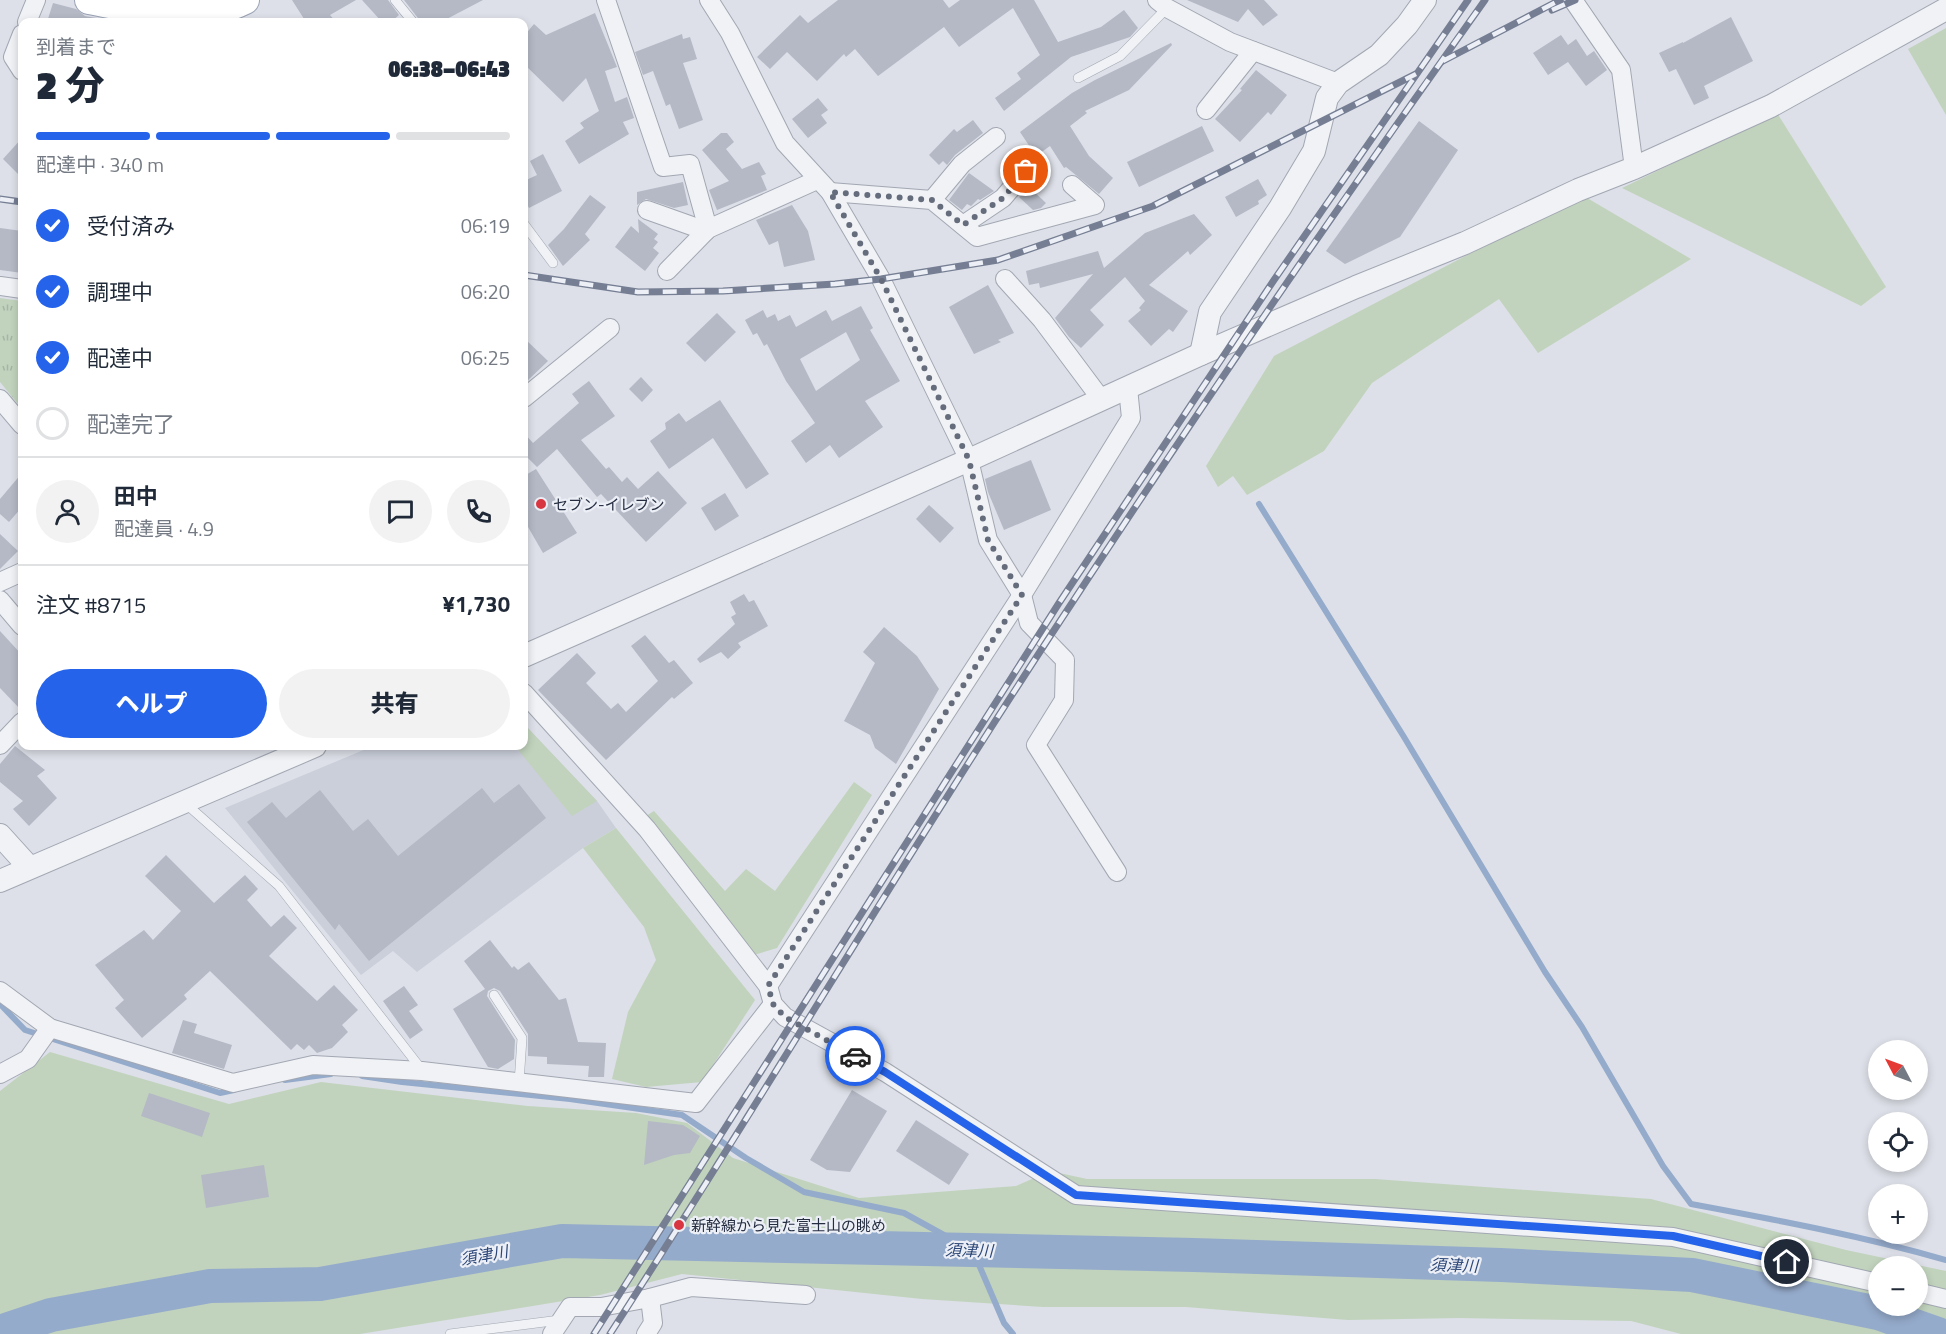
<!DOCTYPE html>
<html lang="ja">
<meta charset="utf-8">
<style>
:root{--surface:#fff;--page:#f2f2f3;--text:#1f2937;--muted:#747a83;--line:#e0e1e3;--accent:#2563eb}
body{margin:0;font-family:"Titillium Web","Noto Sans JP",sans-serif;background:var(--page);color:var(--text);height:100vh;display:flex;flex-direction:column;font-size:22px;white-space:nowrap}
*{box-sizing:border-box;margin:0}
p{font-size:20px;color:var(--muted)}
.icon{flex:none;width:33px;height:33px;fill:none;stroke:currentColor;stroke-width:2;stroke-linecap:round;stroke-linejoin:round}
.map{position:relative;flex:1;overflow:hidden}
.drawer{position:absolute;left:18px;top:18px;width:510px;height:732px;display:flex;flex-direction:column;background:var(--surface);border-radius:12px;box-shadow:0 3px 9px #0003}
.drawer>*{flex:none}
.needle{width:39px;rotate:311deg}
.controls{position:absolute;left:1868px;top:1040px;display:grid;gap:12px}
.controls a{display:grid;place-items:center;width:60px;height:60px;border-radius:50%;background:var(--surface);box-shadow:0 3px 9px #0003;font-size:30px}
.pin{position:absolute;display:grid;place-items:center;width:51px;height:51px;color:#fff;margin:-26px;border:3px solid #fff;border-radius:50%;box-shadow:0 2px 6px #0007}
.courier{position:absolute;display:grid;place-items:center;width:60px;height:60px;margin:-30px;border:4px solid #2563eb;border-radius:50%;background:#fff;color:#222;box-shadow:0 2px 8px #0007}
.head em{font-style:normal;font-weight:800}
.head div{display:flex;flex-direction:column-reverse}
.head{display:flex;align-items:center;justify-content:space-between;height:102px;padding:0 18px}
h1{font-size:39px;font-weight:800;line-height:45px}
.bar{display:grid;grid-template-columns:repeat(4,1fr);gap:9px 6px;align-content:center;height:72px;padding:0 18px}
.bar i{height:8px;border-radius:4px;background:var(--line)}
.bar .selected{background:var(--accent)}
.bar p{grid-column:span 4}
.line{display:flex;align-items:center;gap:15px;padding:0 18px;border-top:2px solid var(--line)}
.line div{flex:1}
.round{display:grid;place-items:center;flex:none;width:63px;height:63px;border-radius:32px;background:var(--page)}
ol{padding:0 18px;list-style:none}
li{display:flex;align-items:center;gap:18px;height:66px}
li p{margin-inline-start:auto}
li .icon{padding:6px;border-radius:50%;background:var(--accent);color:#fff;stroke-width:4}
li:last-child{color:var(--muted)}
li i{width:33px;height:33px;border:3px solid var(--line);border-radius:50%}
.action{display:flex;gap:12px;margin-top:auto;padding:12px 18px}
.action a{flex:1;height:69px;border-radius:36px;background:var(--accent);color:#fff;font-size:24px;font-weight:800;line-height:69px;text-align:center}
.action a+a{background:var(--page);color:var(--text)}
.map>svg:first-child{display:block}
.built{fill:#cbcfda}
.green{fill:#c1d3bd;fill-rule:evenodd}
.park{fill:url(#park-tufts)}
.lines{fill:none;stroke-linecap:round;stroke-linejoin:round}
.stream{stroke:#95abcb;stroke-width:6}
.river{stroke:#95abcb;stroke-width:34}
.building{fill:#b4b9c5;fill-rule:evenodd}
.service-casing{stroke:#a2a7b2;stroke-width:10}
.minor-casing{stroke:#a2a7b2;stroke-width:20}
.tertiary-casing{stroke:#a2a7b2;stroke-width:24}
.primary-casing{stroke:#9ba3b5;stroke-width:30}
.service{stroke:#f0f2f6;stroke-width:9}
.minor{stroke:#f0f2f6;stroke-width:18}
.tertiary{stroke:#f0f2f6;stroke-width:22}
.primary{stroke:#fff;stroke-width:28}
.rail-casing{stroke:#757e93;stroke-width:7}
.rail{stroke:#eceff6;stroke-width:4.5;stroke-dasharray:14;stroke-linecap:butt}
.done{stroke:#656c7b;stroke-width:6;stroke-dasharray:0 10.8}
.route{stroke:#2563eb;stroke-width:8}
.poi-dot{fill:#d83742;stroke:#eceff6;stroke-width:2}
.labels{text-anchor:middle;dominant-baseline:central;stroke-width:4.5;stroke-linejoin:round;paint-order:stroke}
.poi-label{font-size:15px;fill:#252d40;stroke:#eceff6;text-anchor:start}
.water-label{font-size:16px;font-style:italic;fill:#2c4777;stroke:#eceff6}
</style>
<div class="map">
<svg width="1946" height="1334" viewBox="0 0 1946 1334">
<defs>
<pattern id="park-tufts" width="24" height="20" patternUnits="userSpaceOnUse" patternTransform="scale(1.5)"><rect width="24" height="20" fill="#c1d3bd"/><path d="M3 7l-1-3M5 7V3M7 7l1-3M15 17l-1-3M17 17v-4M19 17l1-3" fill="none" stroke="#a6b5a4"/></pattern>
</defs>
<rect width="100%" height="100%" fill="#dde0e8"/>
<!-- built -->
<polygon class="built" points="524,724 597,801 616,828 583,848 417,972 393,951 361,975 225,808 373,746 524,746"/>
<!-- green -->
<g class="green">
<polygon points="1946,28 1946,115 1908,49"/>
<polygon points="1777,113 1886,287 1861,306 1622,188"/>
<polygon points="1582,195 1691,259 1538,353 1499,299 1372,383 1324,451 1247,495 1233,476 1218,487 1206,466 1274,356"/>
<polygon points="524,724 597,801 572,816 515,746 524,746"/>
<polygon points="854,782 872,795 777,948 754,955 646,816 654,811 725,891 746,869 775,891"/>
<polygon points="616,828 755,1000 702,1082 646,1087 612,1079 628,1012 656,960 644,927 583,848"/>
<path d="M50 1052 229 1104 321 1082 528 1106 636 1113 687 1123 733 1158 859 1198 1016 1186 1050 1171 1087 1179H1375L1651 1199 1846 1250 1946 1271V1334H1681L1631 1321 1459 1318 1348 1320 1186 1307H1043L922 1299 682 1274 600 1295 360 1334H0V1091ZM1878 1266H1917V1305H1878Z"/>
</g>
<!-- park -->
<polygon class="park" points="0,298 22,301 22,409 0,382"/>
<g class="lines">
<!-- stream -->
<g class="stream">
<path d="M1259 504 1404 737 1545 972 1582 1027 1663 1166 1691 1204C1777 1220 1862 1236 1946 1260"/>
<polyline points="0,1004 25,1030 220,1093 234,1090"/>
<polyline points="362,1076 402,1082 570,1099 682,1115 746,1158 804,1192 904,1213 973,1251 1004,1323 1013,1334"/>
<polyline points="285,1080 331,1074"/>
</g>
<!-- river -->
<polyline class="river" points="0,1332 51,1315 210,1286 320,1284 562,1241 1194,1255 1501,1265 1692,1275 1878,1313 1938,1334"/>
</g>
<!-- building -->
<g class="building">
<polygon points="292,0 356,0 330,15 336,22 306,22"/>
<polygon points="362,0 388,0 399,15 391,22 382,22"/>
<polygon points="404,0 483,0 441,22 421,22"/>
<polygon points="838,0 943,0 949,8 960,0 1034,0 1058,42 1101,27 1124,10 1138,28 1130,37 1071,57 1004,111 995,98 1021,79 1017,73 1040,55 1013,8 959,47 944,27 878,76 855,49 846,57 844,54 817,81 787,52 770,69 757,57 800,15 808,23"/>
<polygon points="1187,0 1264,0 1278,15 1263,26 1248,9 1238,22"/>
<polygon points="53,3 76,9 85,16 107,20 107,22 47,22"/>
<polygon points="595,13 617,67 605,71 615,102 627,97 634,118 623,122 629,134 579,164 565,141 584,128 580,123 599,111 586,78 563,102 524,64 524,36 534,24 546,35"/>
<polygon points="1731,17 1753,61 1704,86 1709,98 1694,105 1676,69 1669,72 1659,53 1683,42 1683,43"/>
<polygon points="682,34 683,39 690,37 697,59 683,63 703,120 679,129 670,104 666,106 653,71 643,75 635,52"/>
<polygon points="1561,35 1568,45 1576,39 1587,56 1594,51 1607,70 1586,86 1568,62 1548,75 1533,53"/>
<polygon points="1171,43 1172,45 1129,90 1085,111 1087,113 1070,126 1089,156 1113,178 1099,194 1066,167 1064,168 1050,146 1036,156 1020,132 1072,93 1095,80"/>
<polygon points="1256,70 1287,95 1271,115 1268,112 1240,142 1215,119 1242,90 1240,89"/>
<polygon points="818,98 828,110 821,115 827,123 808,138 792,119"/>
<polygon points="973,120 983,133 955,155 947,165 943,161 939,165 929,155 954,129 957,132"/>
<polygon points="1419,121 1458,150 1400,237 1345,264 1326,251"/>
<polygon points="1202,126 1214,151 1139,187 1127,162"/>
<polygon points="721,133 727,133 734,142 726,149 742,169 759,162 766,174 761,176 767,190 717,210 709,190 729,181 702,150"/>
<polygon points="22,138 22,178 3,159"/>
<polygon points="543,154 562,191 529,208 524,198 524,181 537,175 530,161"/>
<polygon points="969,173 994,191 980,200 978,199 971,206 967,204 962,210 949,200"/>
<polygon points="1258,179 1267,195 1258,201 1259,204 1236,217 1225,197"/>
<polygon points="683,182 688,205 674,208 646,199 637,205 637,192"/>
<polygon points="1029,187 1046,203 1041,208 1033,210 1019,197"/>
<polygon points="590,195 606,207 585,234 590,240 563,266 548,245 564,229"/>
<polygon points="792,205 808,231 815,260 784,267 778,241 769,245 756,220"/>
<polygon points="1194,214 1212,235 1190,255 1188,251 1149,285 1188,311 1173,332 1169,329 1151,346 1128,321 1141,310 1139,308 1145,301 1125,277 1090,310 1104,325 1081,348 1069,337 1055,318 1093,274 1040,288 1039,283 1029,285 1026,271 1098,251 1104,268 1145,233"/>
<polygon points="638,219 658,234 654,239 658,242 653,248 659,253 645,271 615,247 631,226 639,233"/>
<polygon points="0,228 22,231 22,273 0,270"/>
<polygon points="988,285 1014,333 998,340 1001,342 974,354 949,307"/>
<path d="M861 306 873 328 870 330 900 381 865 401 883 427 839 458 830 445 806 463 791 441 815 423 786 381 767 344 764 346 757 333 753 335 745 320 763 310 767 318 775 314 778 321 790 315 796 327 826 310 832 321ZM846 332 860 360 816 391 800 359Z"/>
<polygon points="717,313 736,332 705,362 686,343"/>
<polygon points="524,338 548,361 524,384"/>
<polygon points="641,377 653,390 642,402 629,389"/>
<polygon points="589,381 615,416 581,440 606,469 609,467 622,482 627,477 638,489 658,471 687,503 646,542 601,494 597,497 557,449 537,467 524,454 524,433 533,443 579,403 572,394"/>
<polygon points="720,400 769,474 746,489 713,438 669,469 650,441 666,429 665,423 679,413 686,422"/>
<polygon points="1031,460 1051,510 1004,530 988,492 985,479"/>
<polygon points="536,469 577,533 543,553 524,520 524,476"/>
<polygon points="22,473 22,507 9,522 0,514 0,499"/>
<polygon points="725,493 739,516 715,531 701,508"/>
<polygon points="929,505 954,528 940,543 916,519"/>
<polygon points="0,534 18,551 0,569"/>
<polygon points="744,594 749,602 754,600 768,626 738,643 741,647 728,659 721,652 700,663 697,659 735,624 731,617 736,614 730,602"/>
<polygon points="884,627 917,656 939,689 896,764 875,748 870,735 844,721 875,663 863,652"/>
<polygon points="0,631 22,655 22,711 0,688"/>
<polygon points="645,635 669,663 674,660 693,683 674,699 672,697 606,760 538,690 577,653 596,673 586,683 611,709 618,703 626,712 658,681 631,646"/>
<polygon points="15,746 45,770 37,776 57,798 29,826 13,809 23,801 0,782 0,764"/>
<polygon points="519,784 546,818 369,961 339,924 335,930 247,822 272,802 286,818 320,790 353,831 368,819 398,856 482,788 494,803"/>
<polygon points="166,855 214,903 245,875 258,889 247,900 271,927 284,915 297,928 269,956 317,1001 334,985 358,1010 342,1025 348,1032 332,1048 317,1053 309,1045 304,1050 297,1044 291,1050 210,971 184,995 187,999 142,1038 115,1008 124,1000 95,965 144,930 153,940 181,911 145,876"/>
<polygon points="490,940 512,968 514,966 518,970 529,962 559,1000 566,998 578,1042 606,1043 604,1077 588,1077 589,1066 547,1064 547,1057 528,1056 528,1034 500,991 494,988 488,991 487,996 515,1040 514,1059 498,1069 488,1067 453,1009 485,989 464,961"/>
<polygon points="404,986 418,1005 409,1011 423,1030 410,1039 383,1001"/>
<polygon points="183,1020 197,1024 194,1033 232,1045 224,1069 172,1053"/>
<polygon points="852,1090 887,1111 850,1172 827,1170 810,1160"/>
<polygon points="149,1093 210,1113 202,1137 141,1116"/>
<polygon points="916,1120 969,1154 949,1185 896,1151"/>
<polygon points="648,1121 683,1125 700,1136 690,1153 674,1155 644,1165"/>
<polygon points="264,1165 269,1197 206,1208 201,1175"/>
</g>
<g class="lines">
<defs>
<g id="service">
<polyline points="395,0 413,22"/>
<polyline points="1078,78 1120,56 1167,8"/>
<polyline points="524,224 553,263"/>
<polyline points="185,803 279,886 422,1070"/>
<polyline points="494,995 522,1038 519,1083"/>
<polyline points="450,1334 560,1320"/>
</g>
<g id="minor">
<polyline points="606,0 663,167 690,164 708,229"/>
<polyline points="709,0 730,33 785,143 830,192 881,279 969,460 988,540 1022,595 1029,623 1065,660 1064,700 1036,745 1117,872"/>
<polyline points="1157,0 1167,8 1230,42 1338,83"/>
<polyline points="1573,0 1621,70 1634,168"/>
<polyline points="27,22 36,0"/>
<polyline points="22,34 13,57 22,71"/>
<polyline points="1206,110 1253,51"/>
<polyline points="830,192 932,200 977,237 1095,205 1072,185"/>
<polyline points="932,200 962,164 996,137"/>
<polyline points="647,210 706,231"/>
<polyline points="963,225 1003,198 1026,171"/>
<polyline points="667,271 708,229 817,180"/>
<polyline points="1005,279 1042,320 1101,399"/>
<polyline points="0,286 22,289"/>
<polyline points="524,398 610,328"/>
<polyline points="0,399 22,425"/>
<polyline points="0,582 22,572"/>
<polyline points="0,600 22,626"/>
<polyline points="524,693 647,829 768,986 773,1004 785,1017 885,1072 1076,1195 1673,1237 1878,1283"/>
<polyline points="0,745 22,722"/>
<polyline points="768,986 1022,595 1131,418 1128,388"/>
<polyline points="0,991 50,1028 233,1083 313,1065 422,1071 696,1103 773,1004"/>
<polyline points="0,1074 28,1059 50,1028"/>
<polyline points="1917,1292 1946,1299"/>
<polyline points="552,1334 570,1307 601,1307 650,1298"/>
<polyline points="646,1334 653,1323 650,1298 691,1287 806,1295"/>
</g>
<g id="tertiary">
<polyline points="1201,354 1210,312 1280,208 1314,151 1327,98 1338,83 1379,55 1407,25 1425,0"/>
<polyline points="524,656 969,460 1201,354 1356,287 1465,243 1578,190 1634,168 1771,106 1946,9"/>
<polyline points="0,835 29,867"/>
<polyline points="0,881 315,746"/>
</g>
<path id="primary" d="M89 0C143 10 193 26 245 0"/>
</defs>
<!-- service casing -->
<use href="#service" class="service-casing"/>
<!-- minor casing -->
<use href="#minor" class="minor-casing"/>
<!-- tertiary casing -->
<use href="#tertiary" class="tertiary-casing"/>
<!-- primary casing -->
<use href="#primary" class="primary-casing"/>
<!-- service -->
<use href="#service" class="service"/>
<!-- minor -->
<use href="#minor" class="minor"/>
<!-- tertiary -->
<use href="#tertiary" class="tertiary"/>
<!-- primary -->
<use href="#primary" class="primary"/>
<defs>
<g id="rail">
<polyline points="1552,10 1575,0"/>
<polyline points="1443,61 1560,0"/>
<polyline points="0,199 22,202"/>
<polyline points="524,275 638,292 723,291 835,284 881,279 998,260 1153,206 1416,74"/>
<polyline points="594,1334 1059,603 1274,280 1468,0"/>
<path d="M610 1334C765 1094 911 847 1068 609 1203 403 1342 200 1485 0"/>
</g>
</defs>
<!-- rail casing -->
<use href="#rail" class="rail-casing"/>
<!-- rail -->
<use href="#rail" class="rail"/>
</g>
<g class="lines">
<!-- done -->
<polyline class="done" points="855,1056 785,1017 773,1004 768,986 1022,595 988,540 969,460 881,279 830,192 932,200 963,225 1003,198 1026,171"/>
<!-- route -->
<polyline class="route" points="855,1056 885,1072 1076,1195 1673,1236 1787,1262"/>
</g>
<!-- markers -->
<g class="poi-dot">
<circle cx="541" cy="504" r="6"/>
<circle cx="679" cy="1225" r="6"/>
</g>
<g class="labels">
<!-- poi labels -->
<g class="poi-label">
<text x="553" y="504">セブン-イレブン</text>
<text x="691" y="1225">新幹線から見た富士山の眺め</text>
</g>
<!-- water labels -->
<g class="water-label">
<text transform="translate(969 1250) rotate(1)">須津川</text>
<text transform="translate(484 1255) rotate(-10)">須津川</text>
<text transform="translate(1454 1265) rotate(2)">須津川</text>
</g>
</g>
</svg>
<div class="controls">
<a><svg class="needle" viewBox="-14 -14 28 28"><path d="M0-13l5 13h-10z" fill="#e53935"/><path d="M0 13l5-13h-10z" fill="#747a83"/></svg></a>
<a><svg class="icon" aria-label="locate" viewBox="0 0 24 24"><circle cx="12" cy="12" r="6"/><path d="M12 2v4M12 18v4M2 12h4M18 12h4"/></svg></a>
<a>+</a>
<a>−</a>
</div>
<div class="pin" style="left:1026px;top:171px;background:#ea580c"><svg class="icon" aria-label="bag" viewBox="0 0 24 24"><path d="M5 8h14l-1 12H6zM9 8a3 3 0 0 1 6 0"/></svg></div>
<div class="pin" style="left:1787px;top:1262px;background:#1f2937"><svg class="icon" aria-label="home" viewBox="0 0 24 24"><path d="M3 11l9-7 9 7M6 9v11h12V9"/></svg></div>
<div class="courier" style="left:855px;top:1056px"><svg class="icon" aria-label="car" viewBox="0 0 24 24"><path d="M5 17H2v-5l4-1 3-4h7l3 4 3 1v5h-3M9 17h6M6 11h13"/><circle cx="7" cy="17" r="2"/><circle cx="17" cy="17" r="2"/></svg></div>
<section class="drawer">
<div class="head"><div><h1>2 分</h1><p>到着まで</p></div><em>06:38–06:43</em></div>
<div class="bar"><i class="selected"></i><i class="selected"></i><i class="selected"></i><i></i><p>配達中 · 340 m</p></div>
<ol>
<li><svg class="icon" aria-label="check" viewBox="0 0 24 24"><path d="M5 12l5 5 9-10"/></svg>受付済み<p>06:19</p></li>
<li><svg class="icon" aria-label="check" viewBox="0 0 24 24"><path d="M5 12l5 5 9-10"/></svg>調理中<p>06:20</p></li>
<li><svg class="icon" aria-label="check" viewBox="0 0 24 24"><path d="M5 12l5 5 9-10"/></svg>配達中<p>06:25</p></li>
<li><i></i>配達完了</li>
</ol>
<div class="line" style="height:108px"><a class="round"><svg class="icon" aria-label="person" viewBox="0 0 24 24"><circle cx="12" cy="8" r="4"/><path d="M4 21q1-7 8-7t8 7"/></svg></a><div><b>田中</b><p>配達員 · 4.9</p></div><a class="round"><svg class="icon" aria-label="chat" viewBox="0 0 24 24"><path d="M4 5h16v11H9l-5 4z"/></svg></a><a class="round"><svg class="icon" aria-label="phone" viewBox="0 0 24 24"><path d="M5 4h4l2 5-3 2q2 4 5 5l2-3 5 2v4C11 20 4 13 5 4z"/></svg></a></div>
<div class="line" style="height:78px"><div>注文 #8715</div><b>¥1,730</b></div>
<div class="action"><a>ヘルプ</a><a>共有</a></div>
</section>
</div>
